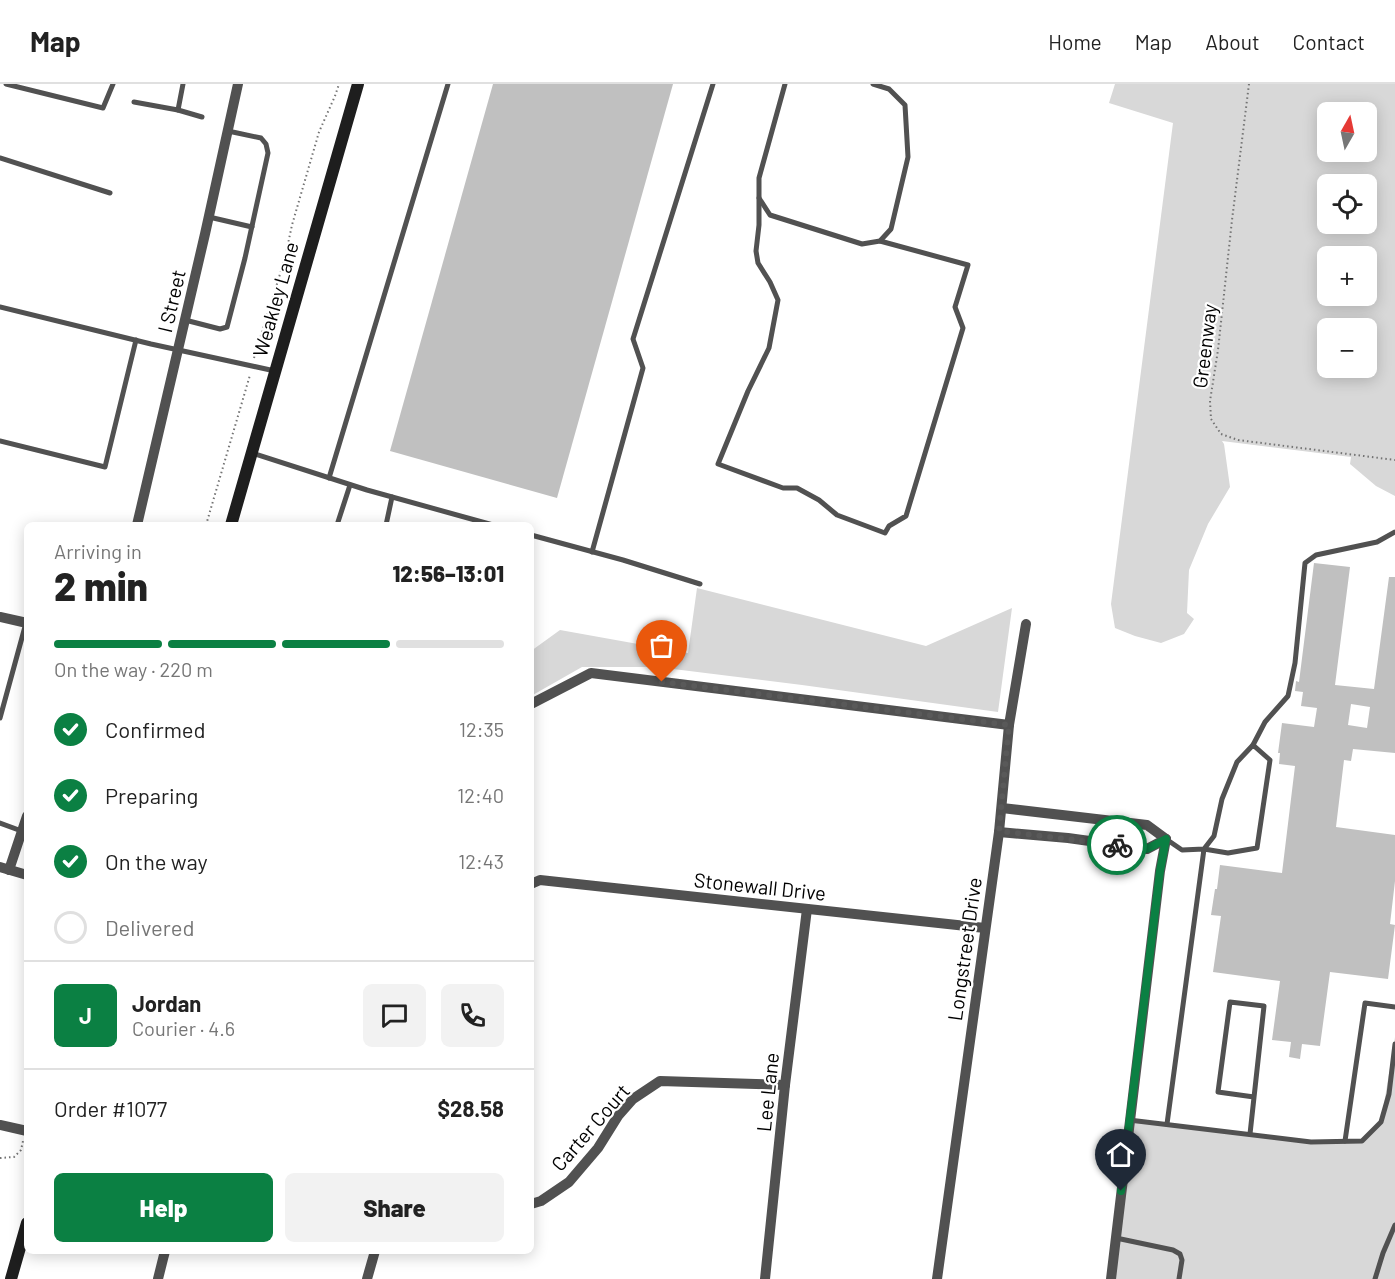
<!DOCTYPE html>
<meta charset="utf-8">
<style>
:root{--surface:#fff;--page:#f2f2f2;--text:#222;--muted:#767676;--line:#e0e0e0;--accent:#0b8043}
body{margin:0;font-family:Barlow,sans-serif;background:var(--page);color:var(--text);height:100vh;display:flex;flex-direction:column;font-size:22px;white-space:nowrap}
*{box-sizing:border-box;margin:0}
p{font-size:20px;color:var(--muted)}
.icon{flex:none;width:33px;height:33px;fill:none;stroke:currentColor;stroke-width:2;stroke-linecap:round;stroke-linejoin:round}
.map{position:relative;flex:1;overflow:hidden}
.side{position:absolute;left:24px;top:438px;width:510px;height:732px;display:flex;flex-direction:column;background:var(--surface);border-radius:9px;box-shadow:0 3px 15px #0003}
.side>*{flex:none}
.needle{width:39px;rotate:9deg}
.controls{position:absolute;left:1317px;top:18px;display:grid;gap:12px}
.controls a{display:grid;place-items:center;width:60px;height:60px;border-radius:9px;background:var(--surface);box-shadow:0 3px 15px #0003;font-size:30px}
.pin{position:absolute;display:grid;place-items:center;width:51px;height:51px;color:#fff;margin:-62px -26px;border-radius:50% 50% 50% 0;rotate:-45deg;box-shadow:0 0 6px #0007}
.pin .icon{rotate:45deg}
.courier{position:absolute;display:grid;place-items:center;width:60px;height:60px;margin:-30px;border:4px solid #0b8043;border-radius:50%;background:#fff;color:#222;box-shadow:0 2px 8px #0007}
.overview em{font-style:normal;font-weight:800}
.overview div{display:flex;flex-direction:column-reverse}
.overview{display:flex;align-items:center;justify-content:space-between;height:102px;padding:0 30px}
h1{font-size:39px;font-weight:800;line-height:45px}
.bar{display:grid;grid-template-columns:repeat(4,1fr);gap:9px 6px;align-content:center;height:72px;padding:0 30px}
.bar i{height:8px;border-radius:4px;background:var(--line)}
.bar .selected{background:var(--accent)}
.bar p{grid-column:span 4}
.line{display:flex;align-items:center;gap:15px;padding:0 30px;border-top:2px solid var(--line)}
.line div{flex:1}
.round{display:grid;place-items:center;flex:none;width:63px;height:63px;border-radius:9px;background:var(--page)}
ol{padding:0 30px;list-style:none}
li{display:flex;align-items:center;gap:18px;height:66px}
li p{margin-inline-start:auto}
li .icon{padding:6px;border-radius:50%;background:var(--accent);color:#fff;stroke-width:4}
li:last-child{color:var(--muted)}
li i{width:33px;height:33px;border:3px solid var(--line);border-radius:50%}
.primary-button{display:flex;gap:12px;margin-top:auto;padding:12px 30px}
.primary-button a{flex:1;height:69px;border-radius:9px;background:var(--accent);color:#fff;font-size:24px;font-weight:800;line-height:69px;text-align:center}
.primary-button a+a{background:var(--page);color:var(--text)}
header{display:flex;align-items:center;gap:36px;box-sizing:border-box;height:84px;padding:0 30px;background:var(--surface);border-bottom:2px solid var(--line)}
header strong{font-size:28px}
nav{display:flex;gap:33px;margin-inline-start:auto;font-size:21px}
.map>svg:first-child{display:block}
.green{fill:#d8d8d8;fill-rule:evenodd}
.building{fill:#c0c0c0;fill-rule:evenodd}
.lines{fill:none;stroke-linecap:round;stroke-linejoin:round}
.path{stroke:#737373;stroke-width:2;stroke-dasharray:1.5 3;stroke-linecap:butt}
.lane{stroke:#515151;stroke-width:5}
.street{stroke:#515151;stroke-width:10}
.secondary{stroke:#1e1e1e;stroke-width:12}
.done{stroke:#595959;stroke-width:6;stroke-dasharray:0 10.8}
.route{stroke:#0b8043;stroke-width:8}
.labels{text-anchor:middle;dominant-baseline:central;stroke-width:4.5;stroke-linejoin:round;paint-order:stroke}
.street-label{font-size:20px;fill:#000;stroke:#fff}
</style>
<header>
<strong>Map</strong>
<nav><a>Home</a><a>Map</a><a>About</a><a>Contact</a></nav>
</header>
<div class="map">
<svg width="1395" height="1195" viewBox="0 0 1395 1195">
<rect width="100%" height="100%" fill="#fff"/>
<!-- green -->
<g class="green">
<path d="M1115 0H1395V412L1376 402 1350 380 1351 373 1222 357 1224 360 1230 403 1208 440 1189 486 1187 529 1194 535 1184 550 1161 559 1135 552 1115 544 1111 520 1173 39 1109 19ZM1366 28V68H1328V28ZM1366 100V140H1328V100ZM1328 172H1366V212H1328ZM1366 244V284H1328V244Z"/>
<polygon points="697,504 926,562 1012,524 998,628 802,601 657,583 582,583 531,612 531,567 560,546 688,569"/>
<polygon points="1395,953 1395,1195 1111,1195 1130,1036 1311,1058 1362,1057 1381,1038"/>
</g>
<!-- building -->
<g class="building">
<polygon points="493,0 673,0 557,414 390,367"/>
<path d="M1314 479 1350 483 1335 601 1374 605 1389 493H1395V669L1353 665 1351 677 1344 676 1336 743 1395 751V797L1390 840 1395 841 1388 895 1330 888 1320 962 1302 960 1300 975 1289 973 1291 958 1272 956 1280 897 1213 888 1221 832 1211 831 1215 805H1217L1220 781 1282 789 1295 682 1279 680 1280 669H1278L1282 639 1314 643 1317 624 1301 622 1303 608 1295 607 1296 597 1299 598ZM1351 620 1370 623 1367 644 1348 641Z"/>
</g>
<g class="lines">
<!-- path -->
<g class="path">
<polyline points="1249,0 1232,136 1218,266 1210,317 1211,335 1221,350 1238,356 1395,376"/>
<polyline points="254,274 285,174 292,141 319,48 335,12 339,0"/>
<polyline points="206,441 250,291"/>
<polyline points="0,1074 14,1073 21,1066 23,1057"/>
</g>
<!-- lane -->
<g class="lane">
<polyline points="6,0 103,24 113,0"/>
<polyline points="785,0 759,94 759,114 770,131 862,160 880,157 891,145 908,73 905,21 889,5 873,0"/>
<polyline points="134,18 178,26 183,0"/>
<polyline points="178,26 202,33"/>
<polyline points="0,74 110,109"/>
<polyline points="759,114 759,141 756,167 758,179 770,198 778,216 769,264 748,307 718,380 783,404 797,404 819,416 837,431 885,449 889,442 906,432 963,244 955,223 968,181 880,157"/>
<polyline points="209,133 252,143"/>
<polyline points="0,223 151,260 275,287"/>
<polyline points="185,236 220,245 227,243 245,174 268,69 266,60 261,54 228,47"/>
<polyline points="0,357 105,383 136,256"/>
<polyline points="252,369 367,406 493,441"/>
<polyline points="329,394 448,0"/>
<polyline points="337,441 350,401"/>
<polyline points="386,441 392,413"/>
<polyline points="531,451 623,476 700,500"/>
<polyline points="592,468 643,284 633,255 713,0"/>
<polyline points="0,634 26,539"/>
<polyline points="1253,661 1265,638 1288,612 1295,579 1305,479 1316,471 1377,458 1395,448"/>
<polyline points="0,739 27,749"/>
<polyline points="1166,755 1182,766 1204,765 1228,769 1257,764 1270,676 1253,661 1237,678 1222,715 1214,752 1204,765 1167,1040"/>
<polyline points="1129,1036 1311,1058 1362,1057 1381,1038 1389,1010 1395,960"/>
<polyline points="1250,1050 1264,922 1230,918 1218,1008 1254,1013"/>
<polyline points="1345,1057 1365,919 1395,923"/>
<polyline points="1116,1154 1173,1166 1180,1170 1182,1176 1179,1195"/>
<polyline points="1375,1195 1383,1169 1395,1141"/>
</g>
<!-- street -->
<g class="street">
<polyline points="137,441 205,150 238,0"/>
<polyline points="0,533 27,539"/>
<polyline points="531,620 591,589 1009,641"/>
<polyline points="1002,724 1147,741 1166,755"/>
<polyline points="999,748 1068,754 1147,765 1166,755"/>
<polyline points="0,783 27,791"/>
<polyline points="9,786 27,732"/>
<polyline points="531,800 540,796 985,844"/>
<polyline points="0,1041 27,1047"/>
<polyline points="531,1120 541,1117 569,1098 598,1064 618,1032 633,1015 660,997 785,1001"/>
<polyline points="158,1195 165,1167"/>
<polyline points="367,1195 375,1167"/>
<polyline points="765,1195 785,1001 807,825"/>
<polyline points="937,1195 999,748 1009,641 1026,540"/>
<polyline points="1111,1195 1160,787 1166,755"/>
</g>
<!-- secondary -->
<g class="secondary">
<path d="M231 441C273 294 315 147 358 0"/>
<polyline points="11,1195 27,1139"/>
</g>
</g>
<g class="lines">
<!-- done -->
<polyline class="done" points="662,598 1009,641 999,747 1117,761"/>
<!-- route -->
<polyline class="route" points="1117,761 1147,765 1166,755 1160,787 1121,1107"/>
</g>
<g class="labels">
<!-- street labels -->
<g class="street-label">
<text transform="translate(275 215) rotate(-74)">Weakley Lane</text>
<text transform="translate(171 217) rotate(-77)">I Street</text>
<text transform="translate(1204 262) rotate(-83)">Greenway</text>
<text transform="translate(760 802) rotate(6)">Stonewall Drive</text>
<text transform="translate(964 865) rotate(-82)">Longstreet Drive</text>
<text transform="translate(767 1008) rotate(-84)">Lee Lane</text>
<text transform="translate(590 1043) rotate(-49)">Carter Court</text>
</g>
</g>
</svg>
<div class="controls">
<a><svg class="needle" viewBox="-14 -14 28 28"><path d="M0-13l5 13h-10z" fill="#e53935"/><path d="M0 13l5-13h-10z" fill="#767676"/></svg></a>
<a><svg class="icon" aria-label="locate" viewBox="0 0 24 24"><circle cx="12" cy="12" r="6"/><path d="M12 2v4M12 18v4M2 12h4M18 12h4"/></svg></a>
<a>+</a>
<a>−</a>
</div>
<div class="pin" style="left:662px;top:598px;background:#ea580c"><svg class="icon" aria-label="bag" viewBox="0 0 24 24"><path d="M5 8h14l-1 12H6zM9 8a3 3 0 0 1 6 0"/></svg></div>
<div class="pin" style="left:1121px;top:1107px;background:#1f2937"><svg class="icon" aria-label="home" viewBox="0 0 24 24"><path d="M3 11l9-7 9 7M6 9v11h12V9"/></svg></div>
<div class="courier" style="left:1117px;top:761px"><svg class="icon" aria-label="bike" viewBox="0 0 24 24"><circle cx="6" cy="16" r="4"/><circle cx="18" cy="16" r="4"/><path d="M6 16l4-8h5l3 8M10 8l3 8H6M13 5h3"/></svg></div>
<section class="side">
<div class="overview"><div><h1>2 min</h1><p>Arriving in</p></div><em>12:56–13:01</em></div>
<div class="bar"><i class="selected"></i><i class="selected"></i><i class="selected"></i><i></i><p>On the way · 220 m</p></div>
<ol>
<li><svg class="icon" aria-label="check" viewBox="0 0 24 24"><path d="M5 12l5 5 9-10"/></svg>Confirmed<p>12:35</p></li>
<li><svg class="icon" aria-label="check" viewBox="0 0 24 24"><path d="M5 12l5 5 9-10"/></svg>Preparing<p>12:40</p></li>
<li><svg class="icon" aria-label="check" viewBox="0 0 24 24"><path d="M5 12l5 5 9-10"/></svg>On the way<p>12:43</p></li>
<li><i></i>Delivered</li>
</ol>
<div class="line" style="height:108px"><b class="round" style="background:var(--accent);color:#fff">J</b><div><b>Jordan</b><p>Courier · 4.6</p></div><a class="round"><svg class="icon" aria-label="chat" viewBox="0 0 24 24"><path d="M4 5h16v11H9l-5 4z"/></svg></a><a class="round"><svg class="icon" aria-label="phone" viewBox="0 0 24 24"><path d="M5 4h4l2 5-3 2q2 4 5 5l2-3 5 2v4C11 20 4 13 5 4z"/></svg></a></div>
<div class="line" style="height:78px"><div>Order #1077</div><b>$28.58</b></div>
<div class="primary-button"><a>Help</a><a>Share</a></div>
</section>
</div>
